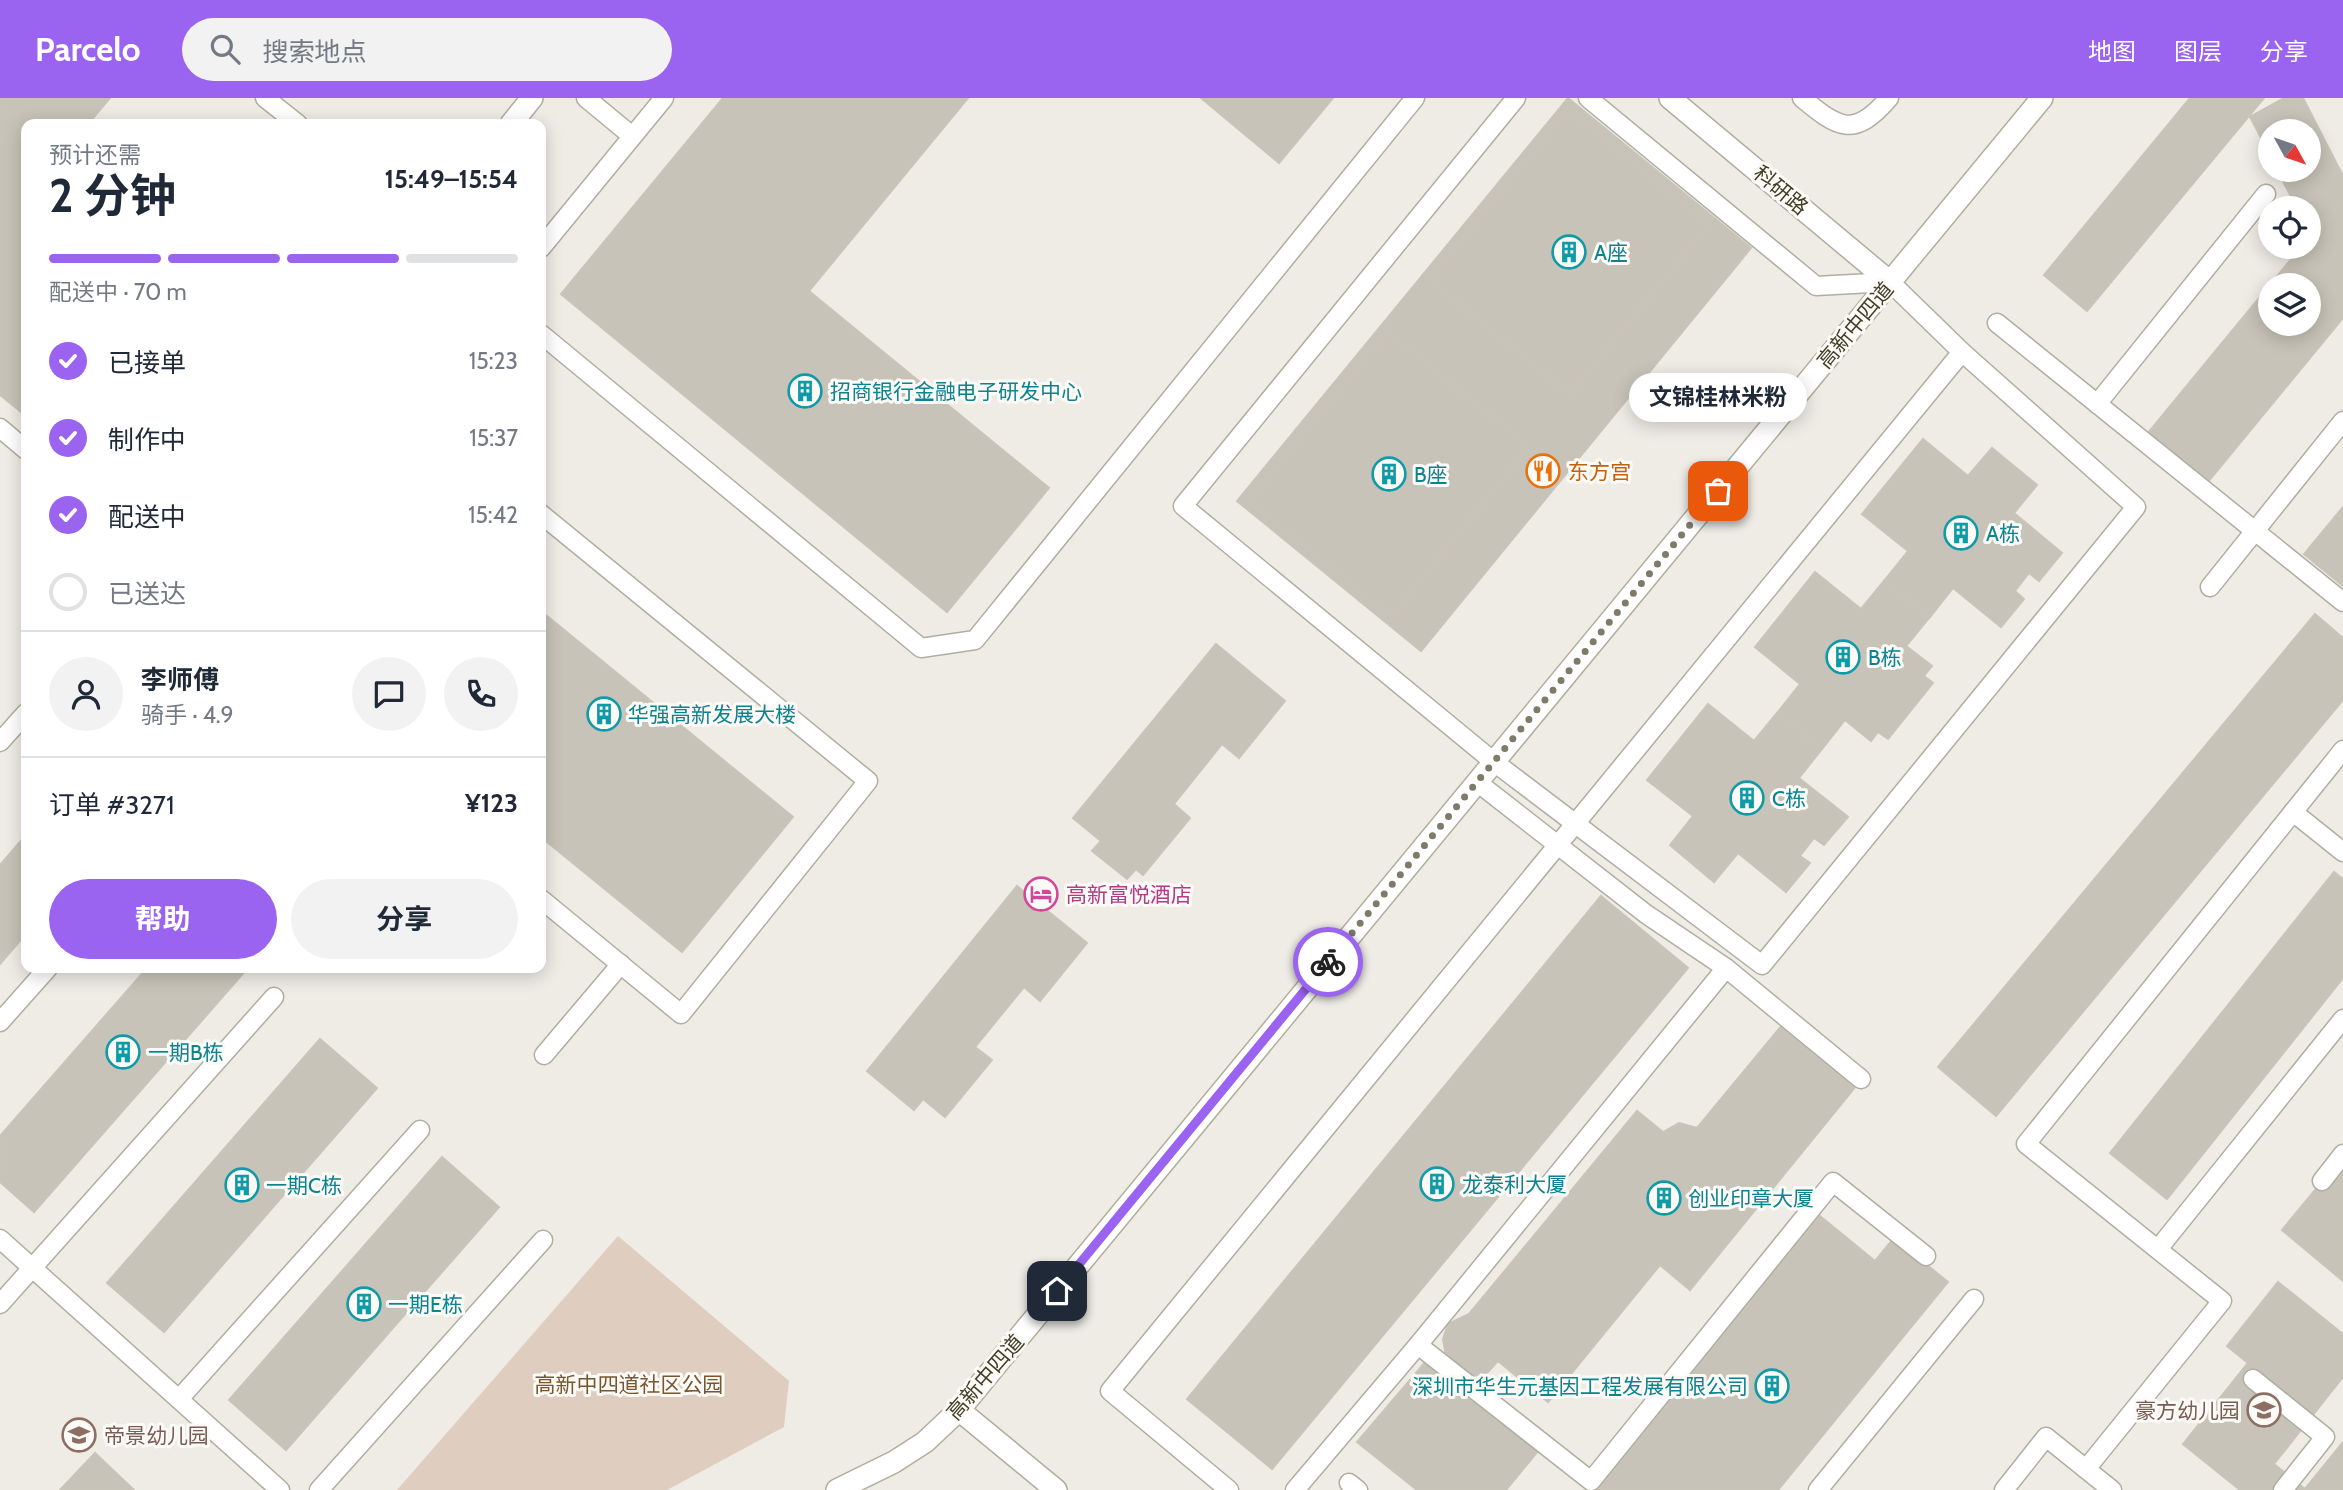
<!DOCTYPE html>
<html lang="zh">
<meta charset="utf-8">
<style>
:root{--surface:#fff;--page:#f2f2f3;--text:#1f2937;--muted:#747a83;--line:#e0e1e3;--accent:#9a63f0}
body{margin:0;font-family:Cabin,"Noto Sans SC",sans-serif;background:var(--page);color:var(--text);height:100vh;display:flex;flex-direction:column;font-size:26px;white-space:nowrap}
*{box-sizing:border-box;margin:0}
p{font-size:23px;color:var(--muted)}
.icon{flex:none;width:38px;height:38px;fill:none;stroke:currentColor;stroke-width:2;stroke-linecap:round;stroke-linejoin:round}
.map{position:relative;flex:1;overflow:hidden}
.sheet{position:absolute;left:21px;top:21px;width:525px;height:854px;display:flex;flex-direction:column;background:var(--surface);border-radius:14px;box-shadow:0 4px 18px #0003}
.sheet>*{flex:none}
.needle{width:46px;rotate:130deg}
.buttons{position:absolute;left:2258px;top:21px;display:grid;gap:14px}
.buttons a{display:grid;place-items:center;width:63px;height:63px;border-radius:50%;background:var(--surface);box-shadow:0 4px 18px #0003;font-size:35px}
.pin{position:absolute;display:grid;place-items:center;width:60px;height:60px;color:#fff;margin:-30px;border-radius:14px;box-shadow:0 4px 10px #0006}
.courier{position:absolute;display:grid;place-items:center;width:70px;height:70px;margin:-35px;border:5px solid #9a63f0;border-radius:50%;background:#fff;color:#222;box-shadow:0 2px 9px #0007}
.bubble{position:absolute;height:49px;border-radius:24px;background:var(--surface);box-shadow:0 4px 18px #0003;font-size:23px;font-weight:700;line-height:49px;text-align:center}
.head em{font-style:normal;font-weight:700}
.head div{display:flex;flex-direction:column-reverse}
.head{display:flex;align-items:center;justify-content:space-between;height:119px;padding:0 28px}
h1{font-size:46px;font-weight:700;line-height:52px}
.bar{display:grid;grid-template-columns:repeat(4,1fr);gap:10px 7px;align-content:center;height:84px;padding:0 28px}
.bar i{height:9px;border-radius:5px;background:var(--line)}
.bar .active{background:var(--accent)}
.bar p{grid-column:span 4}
.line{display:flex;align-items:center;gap:18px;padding:0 28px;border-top:2px solid var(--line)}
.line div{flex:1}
.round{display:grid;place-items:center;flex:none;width:74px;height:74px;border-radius:37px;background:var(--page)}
ol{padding:0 28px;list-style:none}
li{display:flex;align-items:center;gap:21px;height:77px}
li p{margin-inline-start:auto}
li .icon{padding:7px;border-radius:50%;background:var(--accent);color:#fff;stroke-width:4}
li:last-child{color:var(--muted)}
li i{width:38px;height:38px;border:4px solid var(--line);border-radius:50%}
.action{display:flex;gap:14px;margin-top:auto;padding:14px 28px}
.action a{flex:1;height:80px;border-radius:42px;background:var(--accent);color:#fff;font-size:28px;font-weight:700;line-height:80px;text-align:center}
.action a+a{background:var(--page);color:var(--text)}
header{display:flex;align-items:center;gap:42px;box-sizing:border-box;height:98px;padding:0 35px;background:var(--accent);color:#fff}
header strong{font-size:33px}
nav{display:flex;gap:38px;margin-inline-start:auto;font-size:24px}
.search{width:490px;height:63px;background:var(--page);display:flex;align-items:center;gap:18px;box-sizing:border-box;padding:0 24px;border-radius:38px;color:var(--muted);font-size:26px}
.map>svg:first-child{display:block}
.green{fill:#dfcdc0}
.building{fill:#c7c3b8;stroke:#c9c4b8;stroke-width:2;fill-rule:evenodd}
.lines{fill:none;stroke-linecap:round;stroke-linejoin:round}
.service-casing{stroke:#b0ada1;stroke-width:21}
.tertiary-casing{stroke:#b0ada1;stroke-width:24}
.secondary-casing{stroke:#b2ae9b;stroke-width:24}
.service{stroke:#fff;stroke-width:18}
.tertiary{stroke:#fff;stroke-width:21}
.secondary{stroke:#fff;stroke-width:21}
.done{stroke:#7e7b69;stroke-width:7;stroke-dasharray:0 12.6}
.route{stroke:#9a63f0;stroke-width:9}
.labels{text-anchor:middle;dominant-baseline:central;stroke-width:6;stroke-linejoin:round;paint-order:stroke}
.street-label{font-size:21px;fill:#413e25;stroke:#fbfaf7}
.culture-label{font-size:21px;fill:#0d838f;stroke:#fbfaf7;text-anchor:start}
.food-label{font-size:21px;fill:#c56008;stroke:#fbfaf7;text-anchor:start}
.hotel-label{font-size:21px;fill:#b23c85;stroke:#fbfaf7;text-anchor:start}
.park-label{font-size:21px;fill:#78562f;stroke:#fbfaf7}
.education-label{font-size:21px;fill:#785e54;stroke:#fbfaf7;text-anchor:end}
</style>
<header>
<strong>Parcelo</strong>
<div class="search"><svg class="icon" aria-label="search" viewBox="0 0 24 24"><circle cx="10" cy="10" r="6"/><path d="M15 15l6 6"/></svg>搜索地点</div>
<nav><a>地图</a><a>图层</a><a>分享</a></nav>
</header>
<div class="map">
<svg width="2343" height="1392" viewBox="0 0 2343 1392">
<rect width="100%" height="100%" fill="#efece6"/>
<!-- green -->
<polygon class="green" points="618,1138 789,1283 784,1329 667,1392 397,1392"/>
<!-- building -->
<g class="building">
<polygon points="0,0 110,0 88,26 26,26 26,318 0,297"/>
<polygon points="723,0 968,0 809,193 1049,390 947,514 561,196"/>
<polygon points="1201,0 1333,0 1279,65"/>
<polygon points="1568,0 1751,150 1421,553 1237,403"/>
<polygon points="2190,0 2264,0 2087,213 2044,177"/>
<polygon points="2284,0 2303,0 2343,78 2343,202 2308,133 2308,110 2297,110 2277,72 2308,72 2308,33 2270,33 2270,57 2250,19"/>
<polygon points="1568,12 1709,127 1570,297 1429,181"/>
<path d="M2343 98V220L2207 385 2147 336 2301 149H2308V140ZM2270 187H2308V226H2270Z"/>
<polygon points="1388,234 1529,349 1391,519 1249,403"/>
<polygon points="1923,341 1968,378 1992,350 2037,387 2014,415 2062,455 2039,483 2029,475 2015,493 2024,501 2001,529 1953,490 1930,519 1884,483 1908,453 1862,416"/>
<polygon points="2343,409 2343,488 2304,456"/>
<polygon points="1815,474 1861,511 1884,483 1930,519 1906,548 1932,568 1924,578 1933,585 1888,641 1878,634 1871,643 1845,622 1822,651 1777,615 1800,586 1755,549"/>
<polygon points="541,513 793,719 682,854 541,739"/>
<polygon points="2315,516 2343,540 2343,602 1996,1018 1938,969"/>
<polygon points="1216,546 1285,603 1239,660 1222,646 1174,706 1190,720 1143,777 1136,771 1127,781 1092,753 1101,743 1073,720"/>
<polygon points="1708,606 1754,643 1777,615 1822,651 1799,680 1848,719 1824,747 1814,740 1800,758 1810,765 1786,794 1738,755 1714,784 1670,747 1693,718 1647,682"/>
<polygon points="26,737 26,836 0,866 0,767"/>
<polygon points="2334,774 2343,781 2343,880 2167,1101 2110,1055"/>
<polygon points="1017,788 1087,845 1040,903 1024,889 975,949 992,962 945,1019 923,1001 914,1012 867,973"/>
<polygon points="1601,798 1688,870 1272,1371 1187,1301"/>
<polygon points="147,870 247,871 34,1114 0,1084 0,1038"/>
<polygon points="1783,926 1857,987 1690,1192 1660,1167 1548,1304 1498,1263 1487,1275 1465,1279 1447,1264 1443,1241 1448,1226 1469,1216 1637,1013 1663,1034 1679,1025 1697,1030"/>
<polygon points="320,941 377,990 164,1234 107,1185"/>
<polygon points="2343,1058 2343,1183 2282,1132"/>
<polygon points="442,1059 499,1109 286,1352 229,1302"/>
<polygon points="1820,1118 1875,1163 1894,1140 1948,1184 1778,1392 1597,1392"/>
<polygon points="2278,1184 2343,1236 2343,1279 2274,1366 2305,1391 2343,1344 2343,1392 2240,1392 2183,1346 2248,1265 2227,1248"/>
<polygon points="1427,1262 1539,1352 1506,1392 1417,1392 1357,1344"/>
<polygon points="95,1355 134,1392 60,1392"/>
</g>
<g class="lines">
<defs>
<g id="service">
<polyline points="265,0 298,26"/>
<polyline points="586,0 632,38"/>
<polyline points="1516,0 1183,408 1494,664 1762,867 2136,409 1962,254"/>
<path d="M1802 0C1838 30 1854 41 1889 0"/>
<polyline points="541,150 664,0"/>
<polyline points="1997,225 2343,504"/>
<polyline points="541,236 921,550 975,542 1415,0"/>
<polyline points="2097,306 2266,96"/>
<polyline points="0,330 26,352"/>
<polyline points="541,416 868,683 681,916 541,801"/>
<polyline points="2210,489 2343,323"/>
<polyline points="0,644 26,615"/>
<polyline points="2293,714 2343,754"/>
<polyline points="1726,870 1861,981"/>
<polyline points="0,924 48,870"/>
<polyline points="544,957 621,866"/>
<polyline points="2322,1083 2343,1056"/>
<polyline points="0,1141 280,1392"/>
<polyline points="2158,1151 2343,921"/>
<polyline points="0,1206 274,899"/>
<polyline points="1418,1247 1591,1383 1833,1084 1926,1158"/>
<polyline points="2253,1281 2325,1339 2283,1392"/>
<polyline points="179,1301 420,1032"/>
<polyline points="2086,1371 2222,1203 2026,1046 2343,652"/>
<polyline points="1349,1385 1358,1392"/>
<polyline points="319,1392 543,1142"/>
<polyline points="1229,1392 1110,1293 1962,254 1890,184 1816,188 1588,0"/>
<polyline points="1295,1392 1418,1247 1726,870 1646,816 1477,684"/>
<polyline points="1818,1392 1974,1201"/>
<polyline points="2004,1392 2046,1339 2112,1392"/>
</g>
<g id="tertiary">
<polyline points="1670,0 1890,184"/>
<polyline points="511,26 532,0"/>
<polyline points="959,1312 1056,1392"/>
</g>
<polyline id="secondary" points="837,1392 894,1364 925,1344 959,1312 2042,0"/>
</defs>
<!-- service casing -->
<use href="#service" class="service-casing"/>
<!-- tertiary casing -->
<use href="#tertiary" class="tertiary-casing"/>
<!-- secondary casing -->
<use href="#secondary" class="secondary-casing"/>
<!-- service -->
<use href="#service" class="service"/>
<!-- tertiary -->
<use href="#tertiary" class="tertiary"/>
<!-- secondary -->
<use href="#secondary" class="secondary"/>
</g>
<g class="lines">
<!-- done -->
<polyline class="done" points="1328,864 1718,393"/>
<!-- route -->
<polyline class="route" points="1057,1193 1328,864"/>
</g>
<!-- icons -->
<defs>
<symbol id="building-ring" viewBox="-11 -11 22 22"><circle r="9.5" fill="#fbfaf7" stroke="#0f9aa8" stroke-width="1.5"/><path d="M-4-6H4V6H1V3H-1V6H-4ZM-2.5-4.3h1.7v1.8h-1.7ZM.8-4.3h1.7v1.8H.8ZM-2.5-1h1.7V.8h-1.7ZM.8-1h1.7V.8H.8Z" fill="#0f9aa8"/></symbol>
<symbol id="restaurant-ring" viewBox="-11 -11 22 22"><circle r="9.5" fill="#fbfaf7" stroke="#e8710a" stroke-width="1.5"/><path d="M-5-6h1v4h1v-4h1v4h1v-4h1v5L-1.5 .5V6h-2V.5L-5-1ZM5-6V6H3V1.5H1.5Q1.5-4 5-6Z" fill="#e8710a"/></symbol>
<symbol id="hotel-ring" viewBox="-11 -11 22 22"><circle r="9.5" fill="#fbfaf7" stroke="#d1479c" stroke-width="1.5"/><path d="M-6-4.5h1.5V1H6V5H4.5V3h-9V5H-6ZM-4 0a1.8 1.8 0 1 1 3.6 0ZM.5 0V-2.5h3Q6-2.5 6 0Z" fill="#d1479c"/></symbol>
<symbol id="school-ring" viewBox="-11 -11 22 22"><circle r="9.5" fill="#fbfaf7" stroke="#8d6e63" stroke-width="1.5"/><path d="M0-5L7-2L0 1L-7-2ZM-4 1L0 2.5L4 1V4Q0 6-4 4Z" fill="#8d6e63"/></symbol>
</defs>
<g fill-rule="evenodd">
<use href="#building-ring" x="1550" y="135" width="38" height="38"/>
<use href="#building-ring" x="786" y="274" width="38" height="38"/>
<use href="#restaurant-ring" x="1524" y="354" width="38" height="38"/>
<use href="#building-ring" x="1370" y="357" width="38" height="38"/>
<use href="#building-ring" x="1942" y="416" width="38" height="38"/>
<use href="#building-ring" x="1824" y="540" width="38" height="38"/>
<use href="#building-ring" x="585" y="597" width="38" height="38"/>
<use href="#building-ring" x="1728" y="681" width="38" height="38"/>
<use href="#hotel-ring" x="1022" y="777" width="38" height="38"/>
<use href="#building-ring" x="104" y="935" width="38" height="38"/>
<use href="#building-ring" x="1418" y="1067" width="38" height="38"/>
<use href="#building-ring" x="223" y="1068" width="38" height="38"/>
<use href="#building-ring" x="1645" y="1081" width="38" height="38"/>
<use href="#building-ring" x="345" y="1187" width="38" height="38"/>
<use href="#building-ring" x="1753" y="1269" width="38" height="38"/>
<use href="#school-ring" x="2245" y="1293" width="38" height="38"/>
<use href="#school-ring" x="60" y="1318" width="38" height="38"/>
</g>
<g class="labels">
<!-- street labels -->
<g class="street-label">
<text transform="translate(1781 92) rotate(40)">科研路</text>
<text transform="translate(1855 227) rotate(-50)">高新中四道</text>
<text transform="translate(985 1279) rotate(-49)">高新中四道</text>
</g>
<!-- culture labels -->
<g class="culture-label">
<text x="1594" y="154">A座</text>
<text x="830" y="293">招商银行金融电子研发中心</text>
<text x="1414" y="376">B座</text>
<text x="1986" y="435">A栋</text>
<text x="1868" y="559">B栋</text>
<text x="628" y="616">华强高新发展大楼</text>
<text x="1772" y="700">C栋</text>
<text x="148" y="954">一期B栋</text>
<text x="1462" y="1086">龙泰利大厦</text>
<text x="266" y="1087">一期C栋</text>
<text x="1688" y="1100">创业印章大厦</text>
<text x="388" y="1206">一期E栋</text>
<text x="1748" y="1288" text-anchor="end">深圳市华生元基因工程发展有限公司</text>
</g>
<!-- food labels -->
<g class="food-label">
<text x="1568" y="373">东方宫</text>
</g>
<!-- hotel labels -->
<g class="hotel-label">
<text x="1066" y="796">高新富悦酒店</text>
</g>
<!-- park labels -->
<g class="park-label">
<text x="629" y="1286">高新中四道社区公园</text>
</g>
<!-- education labels -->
<g class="education-label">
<text x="2240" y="1312">豪方幼儿园</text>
<text x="104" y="1337" text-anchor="start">帝景幼儿园</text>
</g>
</g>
</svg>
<div class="buttons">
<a><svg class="needle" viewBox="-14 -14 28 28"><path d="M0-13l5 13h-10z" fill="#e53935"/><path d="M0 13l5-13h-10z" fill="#747a83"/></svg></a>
<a><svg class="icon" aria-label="locate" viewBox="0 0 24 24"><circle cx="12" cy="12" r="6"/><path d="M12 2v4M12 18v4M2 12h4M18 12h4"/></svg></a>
<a><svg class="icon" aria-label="layers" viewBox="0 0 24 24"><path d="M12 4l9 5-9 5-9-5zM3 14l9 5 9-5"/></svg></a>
</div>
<div class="pin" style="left:1718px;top:393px;background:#ea580c"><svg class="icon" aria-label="bag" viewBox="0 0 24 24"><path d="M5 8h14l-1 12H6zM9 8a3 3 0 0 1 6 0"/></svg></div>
<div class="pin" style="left:1057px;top:1193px;background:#1f2937"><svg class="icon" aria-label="home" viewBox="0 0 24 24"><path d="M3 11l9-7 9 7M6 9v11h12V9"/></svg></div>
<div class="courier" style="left:1328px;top:864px"><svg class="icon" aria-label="bike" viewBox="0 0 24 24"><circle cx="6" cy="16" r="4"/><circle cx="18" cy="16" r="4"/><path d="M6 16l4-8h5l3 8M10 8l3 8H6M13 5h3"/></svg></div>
<div class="bubble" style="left:1629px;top:275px;width:178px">文锦桂林米粉</div>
<section class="sheet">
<div class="head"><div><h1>2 分钟</h1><p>预计还需</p></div><em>15:49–15:54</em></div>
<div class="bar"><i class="active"></i><i class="active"></i><i class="active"></i><i></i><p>配送中 · 70 m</p></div>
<ol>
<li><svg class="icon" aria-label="check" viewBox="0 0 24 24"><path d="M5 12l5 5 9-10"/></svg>已接单<p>15:23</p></li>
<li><svg class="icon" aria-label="check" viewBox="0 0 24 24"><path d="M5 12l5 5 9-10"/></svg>制作中<p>15:37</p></li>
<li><svg class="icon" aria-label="check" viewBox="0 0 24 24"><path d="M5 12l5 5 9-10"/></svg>配送中<p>15:42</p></li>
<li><i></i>已送达</li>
</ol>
<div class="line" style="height:126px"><a class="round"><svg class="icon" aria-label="person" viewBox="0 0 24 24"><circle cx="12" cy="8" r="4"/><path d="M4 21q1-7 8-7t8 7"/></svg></a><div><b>李师傅</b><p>骑手 · 4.9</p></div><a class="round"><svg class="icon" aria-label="chat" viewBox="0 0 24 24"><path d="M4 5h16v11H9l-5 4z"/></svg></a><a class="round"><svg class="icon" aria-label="phone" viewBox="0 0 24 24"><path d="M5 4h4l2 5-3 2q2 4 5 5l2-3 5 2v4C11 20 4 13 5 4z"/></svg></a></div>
<div class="line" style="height:91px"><div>订单 #3271</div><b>¥123</b></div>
<div class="action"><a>帮助</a><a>分享</a></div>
</section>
</div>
